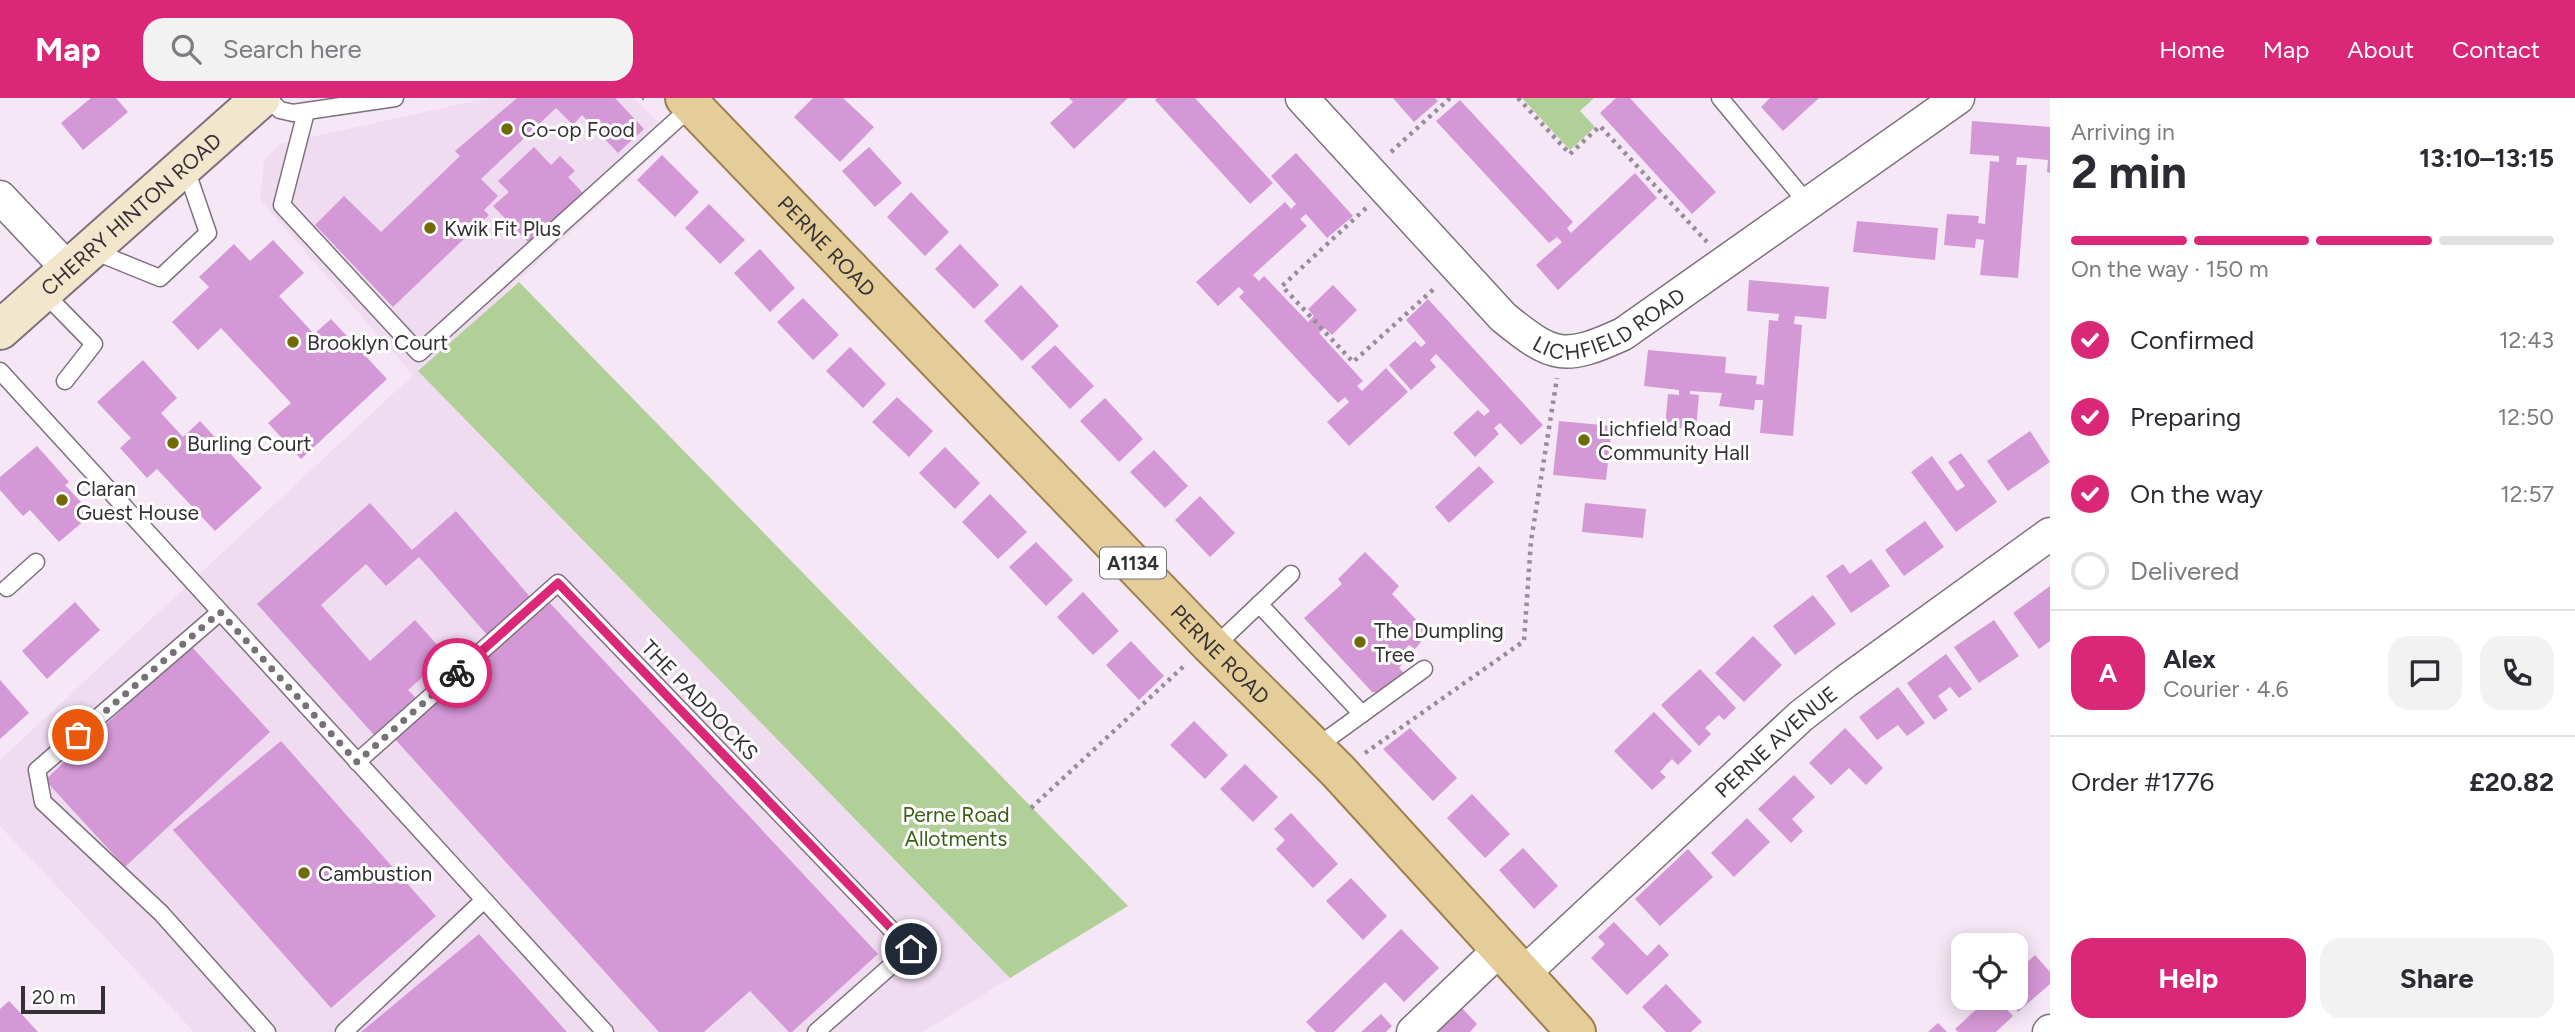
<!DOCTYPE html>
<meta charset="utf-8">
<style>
:root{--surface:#fff;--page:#f2f2f3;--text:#2b2b33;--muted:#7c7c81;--line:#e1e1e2;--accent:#db2777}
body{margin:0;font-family:Figtree,sans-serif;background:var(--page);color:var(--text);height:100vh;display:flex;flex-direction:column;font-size:26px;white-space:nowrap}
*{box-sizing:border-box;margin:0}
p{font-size:23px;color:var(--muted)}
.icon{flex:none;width:38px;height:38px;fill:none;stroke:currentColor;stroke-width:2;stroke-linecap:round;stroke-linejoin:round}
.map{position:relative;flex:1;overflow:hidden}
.sheet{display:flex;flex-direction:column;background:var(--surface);width:525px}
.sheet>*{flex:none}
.controls{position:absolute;left:1951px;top:835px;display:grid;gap:14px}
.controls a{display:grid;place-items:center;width:77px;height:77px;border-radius:14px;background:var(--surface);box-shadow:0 4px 18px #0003;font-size:35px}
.scale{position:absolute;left:21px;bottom:18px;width:84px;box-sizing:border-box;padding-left:7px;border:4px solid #353035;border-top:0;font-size:19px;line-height:24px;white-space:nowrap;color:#353035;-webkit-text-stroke:5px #fff;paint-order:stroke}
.pin{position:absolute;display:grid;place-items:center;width:60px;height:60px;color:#fff;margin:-30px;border:4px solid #fff;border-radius:50%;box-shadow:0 2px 7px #0007}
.courier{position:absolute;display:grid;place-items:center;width:70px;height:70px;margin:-35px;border:5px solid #db2777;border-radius:50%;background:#fff;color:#222;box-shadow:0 2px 9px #0007}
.overview em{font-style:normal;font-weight:700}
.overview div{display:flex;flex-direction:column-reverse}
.overview{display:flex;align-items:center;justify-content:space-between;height:119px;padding:0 21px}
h1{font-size:46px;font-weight:700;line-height:52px}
.bar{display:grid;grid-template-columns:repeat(4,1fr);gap:10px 7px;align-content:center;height:84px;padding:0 21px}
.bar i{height:9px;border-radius:5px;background:var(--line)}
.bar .active{background:var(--accent)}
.bar p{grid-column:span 4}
.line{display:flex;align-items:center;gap:18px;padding:0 21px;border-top:2px solid var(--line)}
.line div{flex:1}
.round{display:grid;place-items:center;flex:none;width:74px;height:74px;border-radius:21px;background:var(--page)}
ol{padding:0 21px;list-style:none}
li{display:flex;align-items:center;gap:21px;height:77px}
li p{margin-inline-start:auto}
li .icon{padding:7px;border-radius:50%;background:var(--accent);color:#fff;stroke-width:4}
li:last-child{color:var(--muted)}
li i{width:38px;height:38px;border:4px solid var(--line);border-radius:50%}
.action{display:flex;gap:14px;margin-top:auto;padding:14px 21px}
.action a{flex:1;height:80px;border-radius:21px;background:var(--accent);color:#fff;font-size:28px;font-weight:700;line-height:80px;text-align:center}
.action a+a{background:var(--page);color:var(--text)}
header{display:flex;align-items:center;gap:42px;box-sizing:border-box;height:98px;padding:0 35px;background:var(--accent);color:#fff}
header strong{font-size:33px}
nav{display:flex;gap:38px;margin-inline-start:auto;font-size:24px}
.search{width:490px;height:63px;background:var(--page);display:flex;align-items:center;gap:18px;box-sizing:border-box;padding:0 24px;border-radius:21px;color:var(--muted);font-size:26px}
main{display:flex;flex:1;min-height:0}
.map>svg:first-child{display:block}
.built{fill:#f0dcf0}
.green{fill:#b0d098}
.building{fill:#d598d6}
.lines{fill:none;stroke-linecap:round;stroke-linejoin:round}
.lane-casing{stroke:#7d717d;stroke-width:19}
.street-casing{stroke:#7d717d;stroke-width:35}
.secondary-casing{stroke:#7d717d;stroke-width:42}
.primary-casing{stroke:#9c804b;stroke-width:42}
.path{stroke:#968d96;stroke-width:4.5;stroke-dasharray:3.5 5;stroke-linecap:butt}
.lane{stroke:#fff;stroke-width:16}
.street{stroke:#fff;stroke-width:32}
.secondary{stroke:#f2e6cd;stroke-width:38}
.primary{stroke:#e5cd9a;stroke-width:38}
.done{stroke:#787078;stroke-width:7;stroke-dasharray:0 12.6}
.route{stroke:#db2777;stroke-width:9}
.poi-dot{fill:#706b06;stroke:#fff;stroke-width:2.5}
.labels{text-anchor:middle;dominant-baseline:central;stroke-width:6;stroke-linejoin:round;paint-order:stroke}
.shield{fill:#fff;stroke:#726e72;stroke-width:2}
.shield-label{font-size:19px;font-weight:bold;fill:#353035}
.poi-label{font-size:21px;fill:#353035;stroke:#fff;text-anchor:start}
.street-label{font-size:21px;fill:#353035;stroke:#fff}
.park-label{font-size:21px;fill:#3a5f13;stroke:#fff}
</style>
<header>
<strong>Map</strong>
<div class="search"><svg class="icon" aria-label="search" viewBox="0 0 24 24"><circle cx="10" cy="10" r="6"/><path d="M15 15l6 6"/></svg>Search here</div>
<nav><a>Home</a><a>Map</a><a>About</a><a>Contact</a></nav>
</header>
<main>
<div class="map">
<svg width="2050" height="934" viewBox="0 0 2050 934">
<rect width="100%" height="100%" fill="#f5e7f5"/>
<!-- built -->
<polygon class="built" points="488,0 634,0 673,39 420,274 1010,880 923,934 194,934 0,728 0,662 413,277 260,102 264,62 280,46"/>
<!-- green -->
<g class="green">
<polygon points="1522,0 1594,0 1580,13 1595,29 1570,52"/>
<polygon points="519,184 1128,808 1010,880 418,273"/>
</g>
<!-- building -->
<g class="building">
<polygon points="91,0 116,0 128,14 83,52 61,25"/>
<polygon points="517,0 615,0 644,31 618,55 582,17 573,27 556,10 481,81 498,98 484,112 489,117 393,209 315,127 344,98 381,134 460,58 455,53"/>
<polygon points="813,0 843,0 874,29 840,64 794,19"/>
<polygon points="1069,0 1128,0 1074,51 1050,25 1073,4"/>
<polygon points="1157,0 1195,0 1273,85 1250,106 1155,2"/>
<polygon points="1393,0 1435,0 1438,3 1414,24"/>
<polygon points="1616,0 1630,0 1716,94 1692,116 1600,15"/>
<polygon points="1770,0 1819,0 1783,33 1761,9"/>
<polygon points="1460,2 1573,124 1567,130 1571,135 1635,75 1657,100 1558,192 1536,167 1562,144 1557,139 1549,145 1436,23"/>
<polygon points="1972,23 2050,29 2050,75 2047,74 2048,62 2017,59 2016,67 2027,67 2018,180 1980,177 1984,142 1976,141 1975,150 1944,147 1947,116 1979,118 1978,125 1985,126 1990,63 1999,64 1999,58 1970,56"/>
<polygon points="534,49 551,67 560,58 575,73 568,79 584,96 530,146 493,108 509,94 498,83"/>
<polygon points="869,49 902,85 875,109 842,73"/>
<polygon points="1296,55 1353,118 1327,140 1306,116 1300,121 1307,128 1253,177 1259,183 1264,178 1308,224 1314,218 1308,211 1333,187 1357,212 1332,237 1325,230 1319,235 1363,283 1357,288 1362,293 1386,270 1408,294 1349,348 1327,324 1349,304 1345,299 1338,305 1239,199 1244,194 1239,189 1218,208 1196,184 1285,104 1291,111 1296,106 1271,78"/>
<polygon points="662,57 699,94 675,119 637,82"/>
<polygon points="911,94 949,134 925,158 887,119"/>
<polygon points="709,106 745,142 720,166 685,130"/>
<polygon points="1857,123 1938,130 1935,162 1853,154"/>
<polygon points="273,142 304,175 279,198 314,236 331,221 387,281 301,361 268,325 291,305 221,230 198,252 172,224 209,189 199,179 234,146 250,163"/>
<polygon points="960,146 999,187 974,211 935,171"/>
<polygon points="760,151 795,190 770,214 734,175"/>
<polygon points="1749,182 1829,189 1826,221 1795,218 1794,226 1802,227 1793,338 1760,335 1763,302 1755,302 1754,312 1719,308 1722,295 1690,293 1690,296 1699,297 1696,331 1665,329 1668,296 1679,297 1679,292 1644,288 1648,252 1726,259 1725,275 1757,278 1756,286 1764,287 1769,222 1778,223 1779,216 1747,213"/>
<polygon points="1021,187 1059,228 1022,263 984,223"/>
<polygon points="803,200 839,237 813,262 777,224"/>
<polygon points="1428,201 1543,327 1521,347 1500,325 1494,330 1499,336 1475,359 1453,335 1478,312 1484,318 1490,313 1436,256 1430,262 1436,269 1411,292 1389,267 1415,243 1421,249 1426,245 1406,222"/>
<polygon points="1055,247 1094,288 1070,311 1031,269"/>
<polygon points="850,249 886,286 863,310 826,273"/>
<polygon points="143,262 177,300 161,315 183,339 200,323 262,390 215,433 157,371 147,380 120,350 131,340 97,304"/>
<polygon points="897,299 933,333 909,359 872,324"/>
<polygon points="1105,300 1143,341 1119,364 1080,323"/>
<polygon points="1559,323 1612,328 1606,382 1553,377"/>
<polygon points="2030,333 2050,364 2008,393 1987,363"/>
<polygon points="37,348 69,384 65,387 92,416 59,444 30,412 23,418 0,392 0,379"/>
<polygon points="945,349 980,385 955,411 919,375"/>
<polygon points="1154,352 1188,388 1165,410 1130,374"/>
<polygon points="1961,355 1997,404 1956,434 1911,374 1932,358 1957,393 1965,388 1948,364"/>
<polygon points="1479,368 1494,384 1449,425 1435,409"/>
<polygon points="990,396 1027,434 998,461 962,424"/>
<polygon points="1200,398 1235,435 1210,459 1175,422"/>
<polygon points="370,405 412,452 456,413 531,500 488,538 419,459 386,488 366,466 321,507 370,563 415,522 447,558 408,592 416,600 374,637 257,506"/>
<polygon points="1585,405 1646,411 1643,440 1582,434"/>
<polygon points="1925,423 1944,449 1904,478 1885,452"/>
<polygon points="1036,444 1073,482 1046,508 1009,469"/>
<polygon points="1365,454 1399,488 1392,496 1425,531 1417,539 1421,544 1415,551 1409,547 1404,552 1409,558 1399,570 1405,576 1387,594 1372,594 1304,520 1342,486 1338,481"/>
<polygon points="1871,461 1890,488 1851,515 1826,478 1843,466 1850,476"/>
<polygon points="2050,488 2050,543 2039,551 2013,515"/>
<polygon points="1083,494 1119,533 1093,557 1057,519"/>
<polygon points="1813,497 1836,526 1795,557 1773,528"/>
<polygon points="75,504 100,532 47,581 22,553"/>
<polygon points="549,504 878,856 792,934 789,934 750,893 704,934 659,934 394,640"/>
<polygon points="1994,522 2019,558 1979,585 1954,549"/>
<polygon points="1753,538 1782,567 1744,604 1715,575"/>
<polygon points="1131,543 1164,578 1139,602 1106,567"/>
<polygon points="191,548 270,634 125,769 45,682"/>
<polygon points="1946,556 1972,591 1959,600 1950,589 1938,598 1948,612 1934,622 1907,585"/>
<polygon points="1700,571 1736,610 1724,622 1719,617 1705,630 1711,636 1699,648 1661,607"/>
<polygon points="0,582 29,615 0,641"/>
<polygon points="1898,589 1925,625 1907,638 1898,627 1877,642 1859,619"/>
<polygon points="1654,614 1692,653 1678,667 1672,661 1667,666 1660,674 1666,679 1652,692 1614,653"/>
<polygon points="1194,623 1228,657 1205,681 1170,647"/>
<polygon points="1410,630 1457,680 1433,703 1383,651"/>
<polygon points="1845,630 1883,670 1866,687 1849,670 1831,687 1809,665"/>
<polygon points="281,643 436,818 331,910 173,732"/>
<polygon points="1245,666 1278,699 1253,724 1220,691"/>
<polygon points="1794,677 1815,699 1792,721 1803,733 1791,745 1758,711"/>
<polygon points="1472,696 1510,736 1485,760 1447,720"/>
<polygon points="1291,715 1338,766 1313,790 1276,751 1285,742 1274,731"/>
<polygon points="1747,720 1770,744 1734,779 1711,755"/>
<polygon points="1523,750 1558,788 1534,811 1499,772"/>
<polygon points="1688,751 1713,779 1660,828 1635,801"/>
<polygon points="1351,780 1387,818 1363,842 1326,803"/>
<polygon points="1614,824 1647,858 1659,846 1669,857 1627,897 1591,860 1605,846 1598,839"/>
<polygon points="1401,831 1439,870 1404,904 1385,884 1334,934 1316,934 1306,924"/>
<polygon points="479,836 567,934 361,934"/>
<polygon points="2035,857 2050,874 2050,886 2018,914 2005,900 2016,900 2016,874"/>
<polygon points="1666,886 1702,924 1691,934 1666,934 1642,909"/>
<polygon points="1974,900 1996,900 2013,918 1996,934 1958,934 1955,931 1981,907"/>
<polygon points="9,903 28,923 38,934 0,934 0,911"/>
<polygon points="1460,908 1477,926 1470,934 1435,934"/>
<polygon points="1381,916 1392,928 1386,934 1361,934"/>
<polygon points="1938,925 1947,934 1928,934"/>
</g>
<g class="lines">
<defs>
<g id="lane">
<polyline points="267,0 280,12 293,15 395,0"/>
<polyline points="1720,0 1808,106"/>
<polyline points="306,14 282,107 419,255 692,8"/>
<polyline points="91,152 160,180 208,135 185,68"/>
<polyline points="43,194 94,246 65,283"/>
<polyline points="0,273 605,934"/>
<polyline points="7,490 36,464"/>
<polyline points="1259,506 1362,616"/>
<polyline points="220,514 37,672 43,704 161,815 267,934"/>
<polyline points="1214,549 1291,476"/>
<polyline points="1315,650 1424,571"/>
<polyline points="357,664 558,485 910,851 816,934"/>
<polyline points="344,934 484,802"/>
</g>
<g id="street">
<path id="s1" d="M1302 0 1503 219C1553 260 1564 263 1623 236L1958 0"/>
<polyline points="0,99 68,171"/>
<path id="s2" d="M1522 877 1801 618 1845 584 2050 436"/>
<polyline points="1413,934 1499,852"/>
<polyline points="2049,934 2050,933"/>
</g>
<g id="secondary">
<path id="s3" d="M0 232 261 0"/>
</g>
<g id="primary">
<path id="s4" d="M685 0 1209 545 1338 673 1576 934"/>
</g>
</defs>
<!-- lane casing -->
<use href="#lane" class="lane-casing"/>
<!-- street casing -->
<use href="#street" class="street-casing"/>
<!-- secondary casing -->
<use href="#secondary" class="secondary-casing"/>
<!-- primary casing -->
<use href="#primary" class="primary-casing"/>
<!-- path -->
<g class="path">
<polyline points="642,0 644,0"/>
<polyline points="1518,0 1570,56 1600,28 1707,144"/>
<polyline points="1391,54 1450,0"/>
<polyline points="1366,110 1282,188 1353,264 1436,189"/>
<polyline points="1365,655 1524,543 1531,443 1557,280"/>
<polyline points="1031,710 1185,567"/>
</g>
<!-- lane -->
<use href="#lane" class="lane"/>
<!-- street -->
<use href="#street" class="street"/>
<!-- secondary -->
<use href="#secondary" class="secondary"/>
<!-- primary -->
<use href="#primary" class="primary"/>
</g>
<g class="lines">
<!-- done -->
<polyline class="done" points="78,637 220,514 357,664 457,575"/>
<!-- route -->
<polyline class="route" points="457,575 558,485 911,851"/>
</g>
<!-- markers -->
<g class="poi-dot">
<circle cx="507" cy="31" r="7"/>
<circle cx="430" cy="130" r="7"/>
<circle cx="293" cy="244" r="7"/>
<circle cx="1584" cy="342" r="7"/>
<circle cx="173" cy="345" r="7"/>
<circle cx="62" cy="402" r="7"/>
<circle cx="1360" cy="544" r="7"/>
<circle cx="304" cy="775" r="7"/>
</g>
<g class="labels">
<!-- shield labels -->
<rect class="shield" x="1100" y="449.5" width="66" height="31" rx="5"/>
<g class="shield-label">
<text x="1133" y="465">A1134</text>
</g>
<!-- poi labels -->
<g class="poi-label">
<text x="521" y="31">Co-op Food</text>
<text x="444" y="130">Kwik Fit Plus</text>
<text x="307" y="244">Brooklyn Court</text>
<text x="1598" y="330">Lichfield Road<tspan x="1598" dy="24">Community Hall</tspan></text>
<text x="187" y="345">Burling Court</text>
<text x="76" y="390">Claran<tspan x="76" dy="24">Guest House</tspan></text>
<text x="1374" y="532">The Dumpling<tspan x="1374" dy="24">Tree</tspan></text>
<text x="318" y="775">Cambustion</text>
</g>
<!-- street labels -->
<g class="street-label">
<text stroke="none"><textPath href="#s3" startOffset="175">CHERRY HINTON ROAD</textPath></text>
<text stroke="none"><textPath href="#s4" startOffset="205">PERNE ROAD</textPath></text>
<text stroke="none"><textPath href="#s1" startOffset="420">LICHFIELD ROAD</textPath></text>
<text stroke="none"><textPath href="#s4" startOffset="772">PERNE ROAD</textPath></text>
<text transform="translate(700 602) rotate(46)">THE PADDOCKS</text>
<text stroke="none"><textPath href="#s2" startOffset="345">PERNE AVENUE</textPath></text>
</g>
<!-- park labels -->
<g class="park-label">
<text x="956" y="716">Perne Road<tspan x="956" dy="24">Allotments</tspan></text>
</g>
</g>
</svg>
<div class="controls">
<a><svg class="icon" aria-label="locate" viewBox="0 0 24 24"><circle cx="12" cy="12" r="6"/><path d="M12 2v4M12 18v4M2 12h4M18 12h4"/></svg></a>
</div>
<div class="scale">20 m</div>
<div class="pin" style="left:78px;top:637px;background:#ea580c"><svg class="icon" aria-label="bag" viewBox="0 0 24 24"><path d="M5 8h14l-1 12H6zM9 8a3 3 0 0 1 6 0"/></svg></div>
<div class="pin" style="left:911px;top:851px;background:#1f2937"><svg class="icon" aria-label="home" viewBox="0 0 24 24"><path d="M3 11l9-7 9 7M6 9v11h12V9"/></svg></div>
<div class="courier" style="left:457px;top:575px"><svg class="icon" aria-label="bike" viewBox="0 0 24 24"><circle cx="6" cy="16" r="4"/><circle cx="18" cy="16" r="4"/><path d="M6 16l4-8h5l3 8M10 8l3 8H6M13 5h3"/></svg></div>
</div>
<section class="sheet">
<div class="overview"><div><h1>2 min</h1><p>Arriving in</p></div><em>13:10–13:15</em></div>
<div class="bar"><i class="active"></i><i class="active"></i><i class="active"></i><i></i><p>On the way · 150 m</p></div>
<ol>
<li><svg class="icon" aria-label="check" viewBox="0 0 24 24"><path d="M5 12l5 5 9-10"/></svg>Confirmed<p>12:43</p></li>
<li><svg class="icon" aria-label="check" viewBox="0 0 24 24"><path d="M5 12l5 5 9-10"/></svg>Preparing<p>12:50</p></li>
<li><svg class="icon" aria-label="check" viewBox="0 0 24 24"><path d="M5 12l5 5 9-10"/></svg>On the way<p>12:57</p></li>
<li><i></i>Delivered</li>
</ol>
<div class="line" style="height:126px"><b class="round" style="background:var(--accent);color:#fff">A</b><div><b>Alex</b><p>Courier · 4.6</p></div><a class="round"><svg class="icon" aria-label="chat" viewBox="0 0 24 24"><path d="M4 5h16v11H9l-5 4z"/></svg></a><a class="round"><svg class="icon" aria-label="phone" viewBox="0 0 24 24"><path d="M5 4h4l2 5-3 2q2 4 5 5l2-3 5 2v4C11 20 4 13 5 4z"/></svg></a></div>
<div class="line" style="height:91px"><div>Order #1776</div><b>£20.82</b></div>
<div class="action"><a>Help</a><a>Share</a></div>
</section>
</main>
